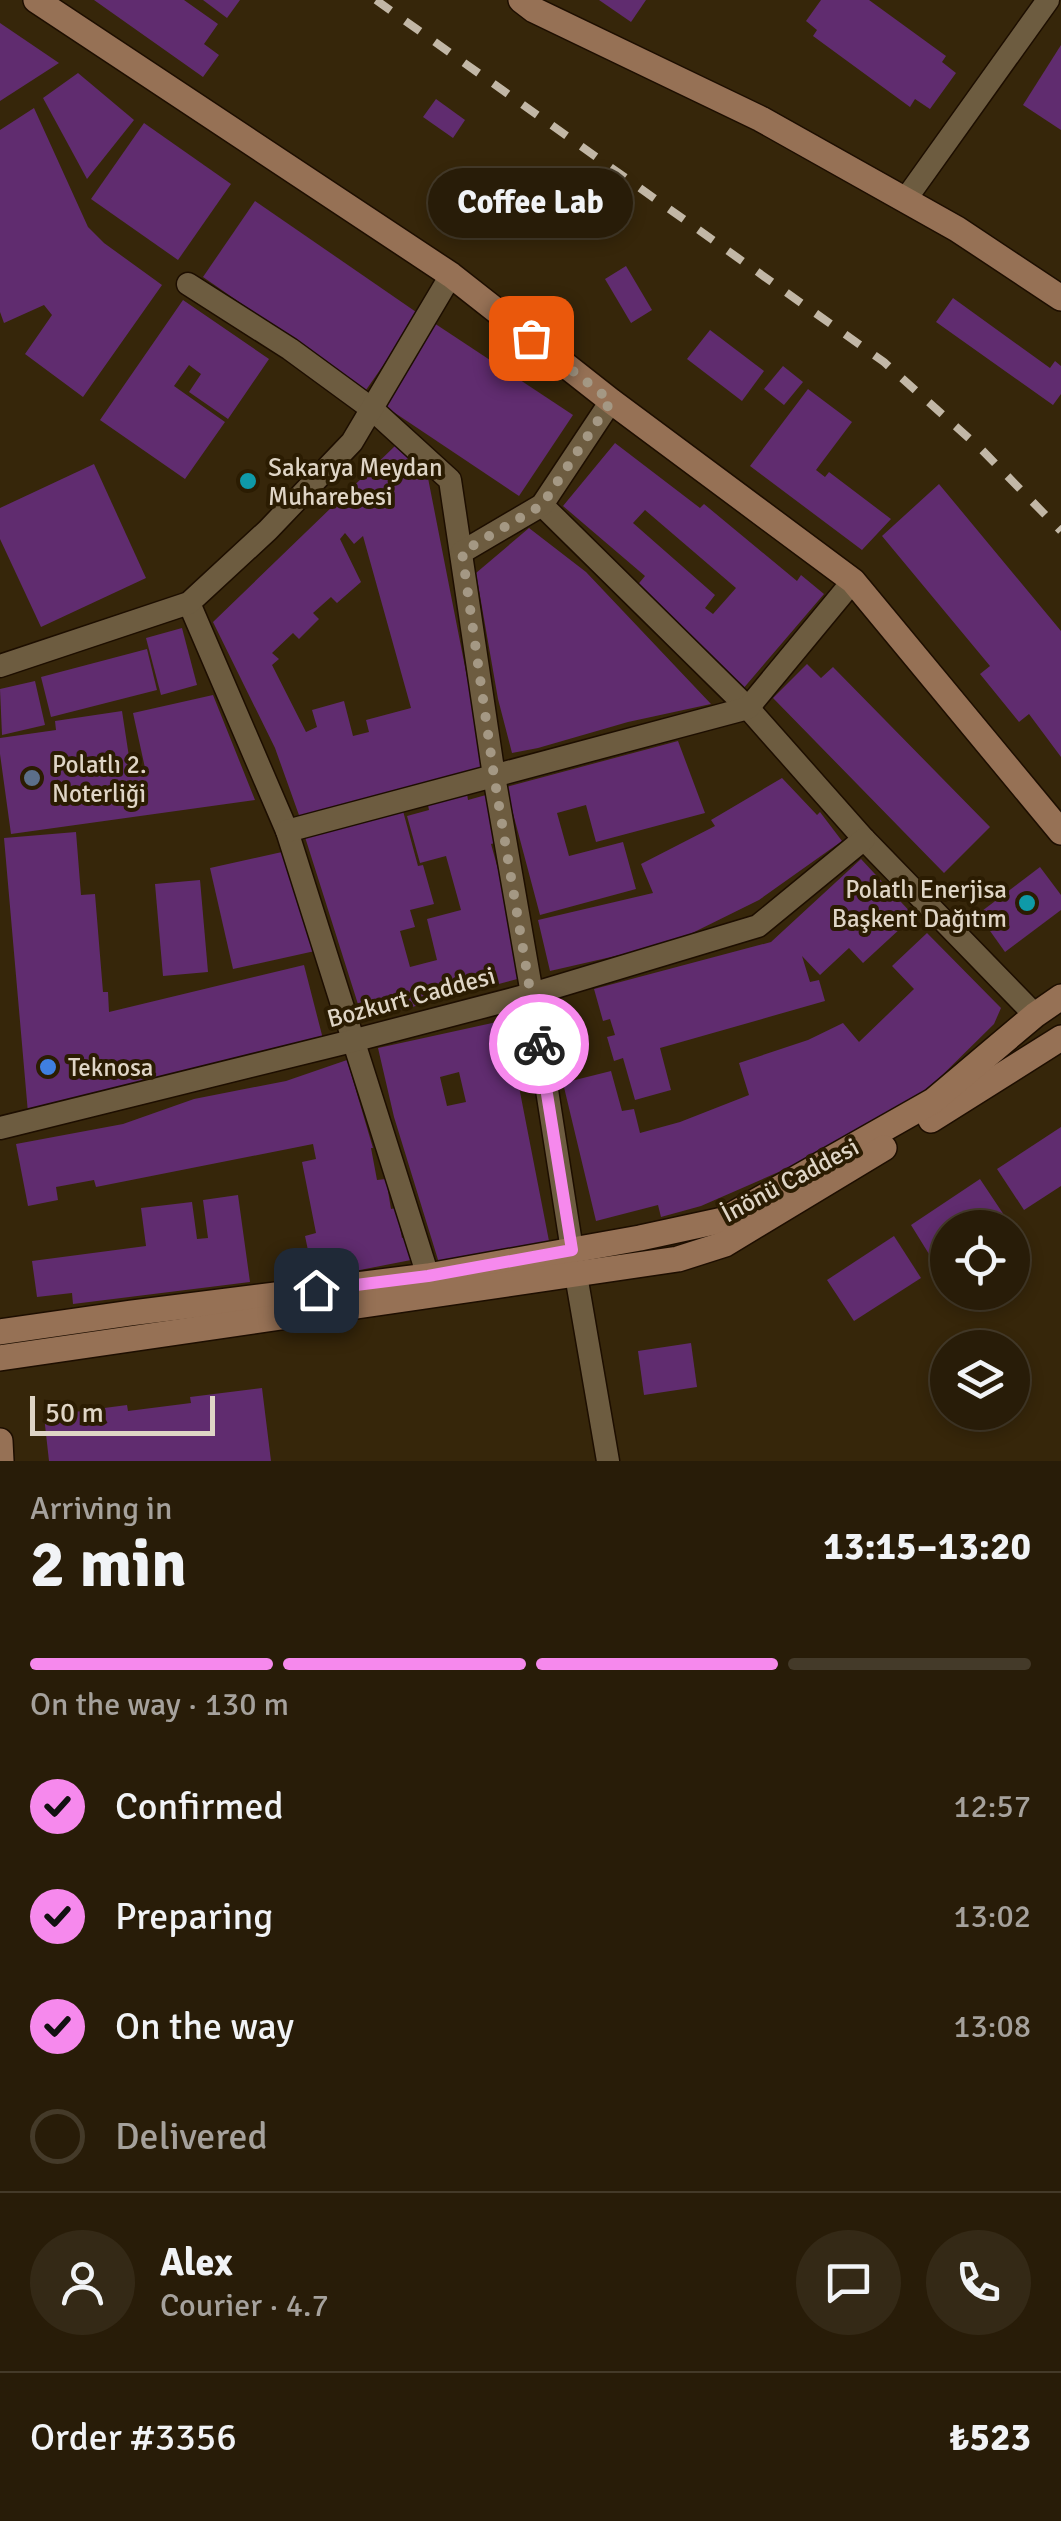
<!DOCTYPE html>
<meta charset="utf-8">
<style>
:root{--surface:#281c08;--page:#342916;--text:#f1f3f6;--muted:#a5a19c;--line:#443a29;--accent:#f689ed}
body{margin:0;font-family:Signika,sans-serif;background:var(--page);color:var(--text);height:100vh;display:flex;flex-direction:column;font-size:38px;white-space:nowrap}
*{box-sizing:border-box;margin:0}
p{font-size:32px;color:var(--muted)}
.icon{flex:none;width:55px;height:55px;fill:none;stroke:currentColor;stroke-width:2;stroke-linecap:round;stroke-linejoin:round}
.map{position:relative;height:1461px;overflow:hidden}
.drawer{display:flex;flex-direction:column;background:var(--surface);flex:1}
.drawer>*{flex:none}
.tools{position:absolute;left:930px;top:1210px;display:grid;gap:20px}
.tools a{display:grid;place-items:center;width:100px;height:100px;border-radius:50%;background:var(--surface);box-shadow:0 5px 15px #0003,0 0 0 2px var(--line);font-size:50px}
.scale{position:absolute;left:30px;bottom:25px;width:185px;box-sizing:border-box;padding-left:10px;border:5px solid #dfd5c6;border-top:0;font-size:28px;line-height:35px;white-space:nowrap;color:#dfd5c6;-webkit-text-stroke:8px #2b1c02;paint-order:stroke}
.pin{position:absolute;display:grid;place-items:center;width:85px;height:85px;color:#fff;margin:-42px;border-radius:20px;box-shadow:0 5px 15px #0006}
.courier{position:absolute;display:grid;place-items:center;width:100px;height:100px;margin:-50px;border:8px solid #f689ed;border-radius:50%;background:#fff;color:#222;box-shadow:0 2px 12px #0007}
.bubble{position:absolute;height:70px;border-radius:35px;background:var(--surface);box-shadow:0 5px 15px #0003,0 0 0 2px var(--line);font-size:32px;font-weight:700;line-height:70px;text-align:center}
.summary em{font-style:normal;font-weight:700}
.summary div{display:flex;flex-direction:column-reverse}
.summary{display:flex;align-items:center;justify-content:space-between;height:170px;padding:0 30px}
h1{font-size:65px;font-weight:700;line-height:75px}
.bar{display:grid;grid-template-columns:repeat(4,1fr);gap:15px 10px;align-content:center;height:120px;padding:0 30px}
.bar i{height:12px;border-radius:8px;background:var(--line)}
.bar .current{background:var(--accent)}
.bar p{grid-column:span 4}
.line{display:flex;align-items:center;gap:25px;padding:0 30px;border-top:2px solid var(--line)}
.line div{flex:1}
.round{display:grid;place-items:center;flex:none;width:105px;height:105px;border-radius:52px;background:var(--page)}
ol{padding:0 30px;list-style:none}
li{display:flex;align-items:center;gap:30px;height:110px}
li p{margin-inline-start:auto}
li .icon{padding:10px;border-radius:50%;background:var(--accent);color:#111;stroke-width:4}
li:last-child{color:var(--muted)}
li i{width:55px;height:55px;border:5px solid var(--line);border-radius:50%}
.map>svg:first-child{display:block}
.building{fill:#602c6f;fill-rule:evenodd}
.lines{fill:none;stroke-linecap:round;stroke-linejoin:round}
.street-casing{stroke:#1d0e00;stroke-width:25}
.secondary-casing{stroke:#1d0e00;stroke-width:28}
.street{stroke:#6d5c40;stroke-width:22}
.secondary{stroke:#967155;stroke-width:25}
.rail{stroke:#c2b7a6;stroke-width:8;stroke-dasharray:18 18;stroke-linecap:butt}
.done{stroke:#a49884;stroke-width:10;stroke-dasharray:0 18}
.route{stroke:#f689ed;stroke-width:12}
.culture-dot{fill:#0f9aa8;stroke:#2b1c02;stroke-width:4}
.service-dot{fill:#5c6f8a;stroke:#2b1c02;stroke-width:4}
.shop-dot{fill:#3f7fe0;stroke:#2b1c02;stroke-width:4}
.labels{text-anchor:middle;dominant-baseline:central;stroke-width:8;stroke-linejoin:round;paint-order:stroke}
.poi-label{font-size:25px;fill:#dfd5c6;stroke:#2b1c02;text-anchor:start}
.street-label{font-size:25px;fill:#dfd5c6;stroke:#2b1c02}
</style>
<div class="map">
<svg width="1061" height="1461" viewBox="0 0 1061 1461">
<rect width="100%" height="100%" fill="#36260a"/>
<!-- building -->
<g class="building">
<polygon points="94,0 184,0 218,24 204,44 219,55 203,77"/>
<polygon points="203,0 240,0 227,18"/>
<polygon points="599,0 646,0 631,22"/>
<polygon points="821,0 869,0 946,56 942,62 956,73 930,109 915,99 910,107 813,36 817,30 806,21"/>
<polygon points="0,23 59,63 0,101"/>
<polygon points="1061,45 1061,130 1023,105"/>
<polygon points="78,73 134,120 87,179 43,98"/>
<polygon points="436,99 465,120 453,138 423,117"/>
<polygon points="34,108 88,227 104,243 162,285 83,397 25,354 52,315 44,305 4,323 0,312 0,130"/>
<polygon points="144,123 231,184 178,260 91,199"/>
<polygon points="456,172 497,203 478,228 437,196"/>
<polygon points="255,201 419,314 366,390 203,277"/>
<polygon points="626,266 652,310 631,323 605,279"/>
<polygon points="953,298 1050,368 1055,361 1061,366 1061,394 1053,405 936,322"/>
<polygon points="183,300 269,359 228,419 189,392 201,374 189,365 174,386 225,422 185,479 100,420"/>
<polygon points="434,323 573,415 519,496 380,403"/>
<polygon points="710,330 764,371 742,401 687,359"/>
<polygon points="783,366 803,382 784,405 764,389"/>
<polygon points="808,389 852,422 816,470 825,477 829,472 891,519 862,550 750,466"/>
<path d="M615 443 700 508 704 504 797 581 801 575 824 594 742 690 699 653 704 648 635 588 645 576 563 506ZM645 510 736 588 713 614 705 608 715 595 633 523Z"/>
<path d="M395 446 428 478 485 769 300 818 275 748 213 622ZM345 533 354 544 363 536 411 708 366 720 369 732 353 736 344 701 312 710 317 727 306 732 272 665 279 659 272 653 293 633 299 639 319 619 313 613 331 597 337 603 361 582 340 539Z"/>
<polygon points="94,464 146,578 41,627 0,539 0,508"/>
<polygon points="939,484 1061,631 1061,757 1029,714 1019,722 980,674 990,666 882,536"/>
<polygon points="529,528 586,572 711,704 628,722 538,748 512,753 498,699 476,573"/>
<polygon points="182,628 197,685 161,695 146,638"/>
<polygon points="147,649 157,690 51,717 41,677"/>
<polygon points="807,664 821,678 833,667 990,827 944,873 773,698"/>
<polygon points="35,681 45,725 2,735 0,689"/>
<polygon points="213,695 255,800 11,834 0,754 0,738 56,730 55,721 122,711 131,770 145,768 133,713"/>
<polygon points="678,741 705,813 596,842 586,805 557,813 569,856 623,842 636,889 540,915 506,787"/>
<polygon points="782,778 817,815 820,812 842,841 759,900 672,943 550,971 538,920 653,893 641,864 715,826 711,820"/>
<polygon points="467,794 468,800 486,795 499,842 491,844 506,898 521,978 363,1020 305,837 403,811 418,866 423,865 434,904 410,910 415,927 400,931 410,967 437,960 427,919 461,910 446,856 420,863 407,816 429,810 428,805"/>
<polygon points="76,832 81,895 95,894 103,992 108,992 109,1012 304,965 323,1039 28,1113 4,838"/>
<polygon points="282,852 315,951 233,969 210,868"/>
<polygon points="861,859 914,916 863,963 849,948 820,975 802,956 810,982 819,980 825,1001 660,1048 671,1090 635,1100 623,1058 614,1061 607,1037 615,1035 610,1019 603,1021 594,989 771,942"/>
<polygon points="1040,867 1061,895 1061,910 1005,952 978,914"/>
<polygon points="200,880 208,972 163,976 155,884"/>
<polygon points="927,933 1001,1008 994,1024 916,1101 852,1140 701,1206 661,1217 658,1205 596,1221 563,1083 611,1071 622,1111 634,1109 640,1133 680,1122 749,1095 739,1063 808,1040 843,1023 859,1042 914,989 892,966"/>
<path d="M506 1020 549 1241 439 1263 394 1117 378 1048ZM459 1072 466 1102 447 1106 440 1077Z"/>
<polygon points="347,1060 373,1148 371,1148 377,1180 386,1179 391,1209 396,1208 402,1238 406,1237 411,1260 314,1279 305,1236 316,1233 302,1162 316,1159 313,1144 96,1187 94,1180 56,1187 58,1200 28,1206 16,1144 123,1124 194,1099 286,1081"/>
<polygon points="1061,1127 1061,1186 1024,1210 997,1169"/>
<polygon points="980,1179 1008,1221 998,1228 948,1228 948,1260 937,1267 911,1225"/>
<polygon points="238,1195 250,1282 73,1304 72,1293 37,1297 32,1261 146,1246 141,1208 192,1202 197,1239 208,1238 203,1200"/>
<polygon points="894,1236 921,1278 854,1321 827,1280"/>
<polygon points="691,1343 697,1387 644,1395 638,1351"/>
<polygon points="262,1388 271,1461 49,1461 44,1416 127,1405 128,1411 191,1403 190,1397"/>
</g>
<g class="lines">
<defs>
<g id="street">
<polyline points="905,200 1048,0"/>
<polyline points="188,284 290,349 372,409 450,480 494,776 532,994 572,1250"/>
<polyline points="542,505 748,708 864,839 1035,1015"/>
<polyline points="462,552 542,505 611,401"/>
<polyline points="189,603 287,831 428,1276"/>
<polyline points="0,666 189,603 268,530 352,442 451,275"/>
<polyline points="287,831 748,708 853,581"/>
<polyline points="0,1128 352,1041 532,994 758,926 864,839"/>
<polyline points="576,1275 608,1461"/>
</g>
<g id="secondary">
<polyline points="36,0 451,275 611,401 853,581 1061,832"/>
<polyline points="521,0 534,10 761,119 957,229 1061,298"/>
<polyline points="931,1120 1061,1038"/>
<polyline points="0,1332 131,1313 428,1276 640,1238 723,1220 933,1101 1035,1015 1061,997"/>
<polyline points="0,1358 678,1259 725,1244 884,1148"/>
<polyline points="0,1441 1,1461"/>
</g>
</defs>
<!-- street casing -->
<use href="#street" class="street-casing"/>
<!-- secondary casing -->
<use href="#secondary" class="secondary-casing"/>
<!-- street -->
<use href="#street" class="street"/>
<!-- secondary -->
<use href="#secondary" class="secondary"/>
<!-- rail -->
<polyline class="rail" points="376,0 884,362 982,450 1061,531"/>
</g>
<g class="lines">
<!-- done -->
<polyline class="done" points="531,338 611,401 542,505 462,552 494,776 539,1044"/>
<!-- route -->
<polyline class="route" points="316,1290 428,1276 572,1250 539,1044"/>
</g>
<!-- markers -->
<g class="culture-dot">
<circle cx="248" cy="481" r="10"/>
<circle cx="1027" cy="903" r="10"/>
</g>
<circle class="service-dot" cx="32" cy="778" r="10"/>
<circle class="shop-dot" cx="48" cy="1067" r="10"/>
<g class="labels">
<!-- poi labels -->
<g class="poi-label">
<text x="268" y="467">Sakarya Meydan<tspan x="268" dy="29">Muharebesi</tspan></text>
<text x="52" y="764">Polatlı 2.<tspan x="52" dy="29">Noterliği</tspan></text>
<text x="1007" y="889" text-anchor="end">Polatlı Enerjisa<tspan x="1007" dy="29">Başkent Dağıtım</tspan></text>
<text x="68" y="1067">Teknosa</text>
</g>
<!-- street labels -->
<g class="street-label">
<text transform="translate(411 997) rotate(-15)">Bozkurt Caddesi</text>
<text transform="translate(790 1180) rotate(-28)">İnönü Caddesi</text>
</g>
</g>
</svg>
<div class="tools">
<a><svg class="icon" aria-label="locate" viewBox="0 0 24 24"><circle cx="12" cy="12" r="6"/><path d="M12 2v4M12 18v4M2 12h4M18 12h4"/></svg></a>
<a><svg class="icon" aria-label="layers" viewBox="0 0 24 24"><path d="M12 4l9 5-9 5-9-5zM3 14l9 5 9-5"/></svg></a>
</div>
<div class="scale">50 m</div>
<div class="pin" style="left:531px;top:338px;background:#ea580c"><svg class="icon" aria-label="bag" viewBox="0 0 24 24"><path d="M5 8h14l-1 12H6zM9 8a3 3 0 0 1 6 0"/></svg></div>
<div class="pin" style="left:316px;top:1290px;background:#1f2937"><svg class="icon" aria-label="home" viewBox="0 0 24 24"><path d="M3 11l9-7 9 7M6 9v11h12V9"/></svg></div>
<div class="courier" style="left:539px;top:1044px"><svg class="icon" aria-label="bike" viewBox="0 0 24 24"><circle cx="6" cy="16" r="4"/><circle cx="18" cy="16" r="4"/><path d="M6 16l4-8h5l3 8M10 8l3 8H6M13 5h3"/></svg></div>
<div class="bubble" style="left:428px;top:168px;width:205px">Coffee Lab</div>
</div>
<section class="drawer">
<div class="summary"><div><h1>2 min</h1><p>Arriving in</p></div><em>13:15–13:20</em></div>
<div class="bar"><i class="current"></i><i class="current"></i><i class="current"></i><i></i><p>On the way · 130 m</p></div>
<ol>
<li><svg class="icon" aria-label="check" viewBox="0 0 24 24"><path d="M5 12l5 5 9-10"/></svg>Confirmed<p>12:57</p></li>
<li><svg class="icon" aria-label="check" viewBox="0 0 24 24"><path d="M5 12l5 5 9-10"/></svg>Preparing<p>13:02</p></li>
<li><svg class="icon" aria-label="check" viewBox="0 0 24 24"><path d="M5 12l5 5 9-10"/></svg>On the way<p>13:08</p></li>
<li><i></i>Delivered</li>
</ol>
<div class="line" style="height:180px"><a class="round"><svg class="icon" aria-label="person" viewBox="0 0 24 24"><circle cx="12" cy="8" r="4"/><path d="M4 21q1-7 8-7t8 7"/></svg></a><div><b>Alex</b><p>Courier · 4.7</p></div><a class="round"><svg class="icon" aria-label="chat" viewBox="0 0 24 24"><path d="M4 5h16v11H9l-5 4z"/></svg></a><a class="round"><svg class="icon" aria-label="phone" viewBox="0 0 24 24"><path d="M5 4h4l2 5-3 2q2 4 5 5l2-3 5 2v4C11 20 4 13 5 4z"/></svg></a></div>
<div class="line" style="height:130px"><div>Order #3356</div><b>₺523</b></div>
</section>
